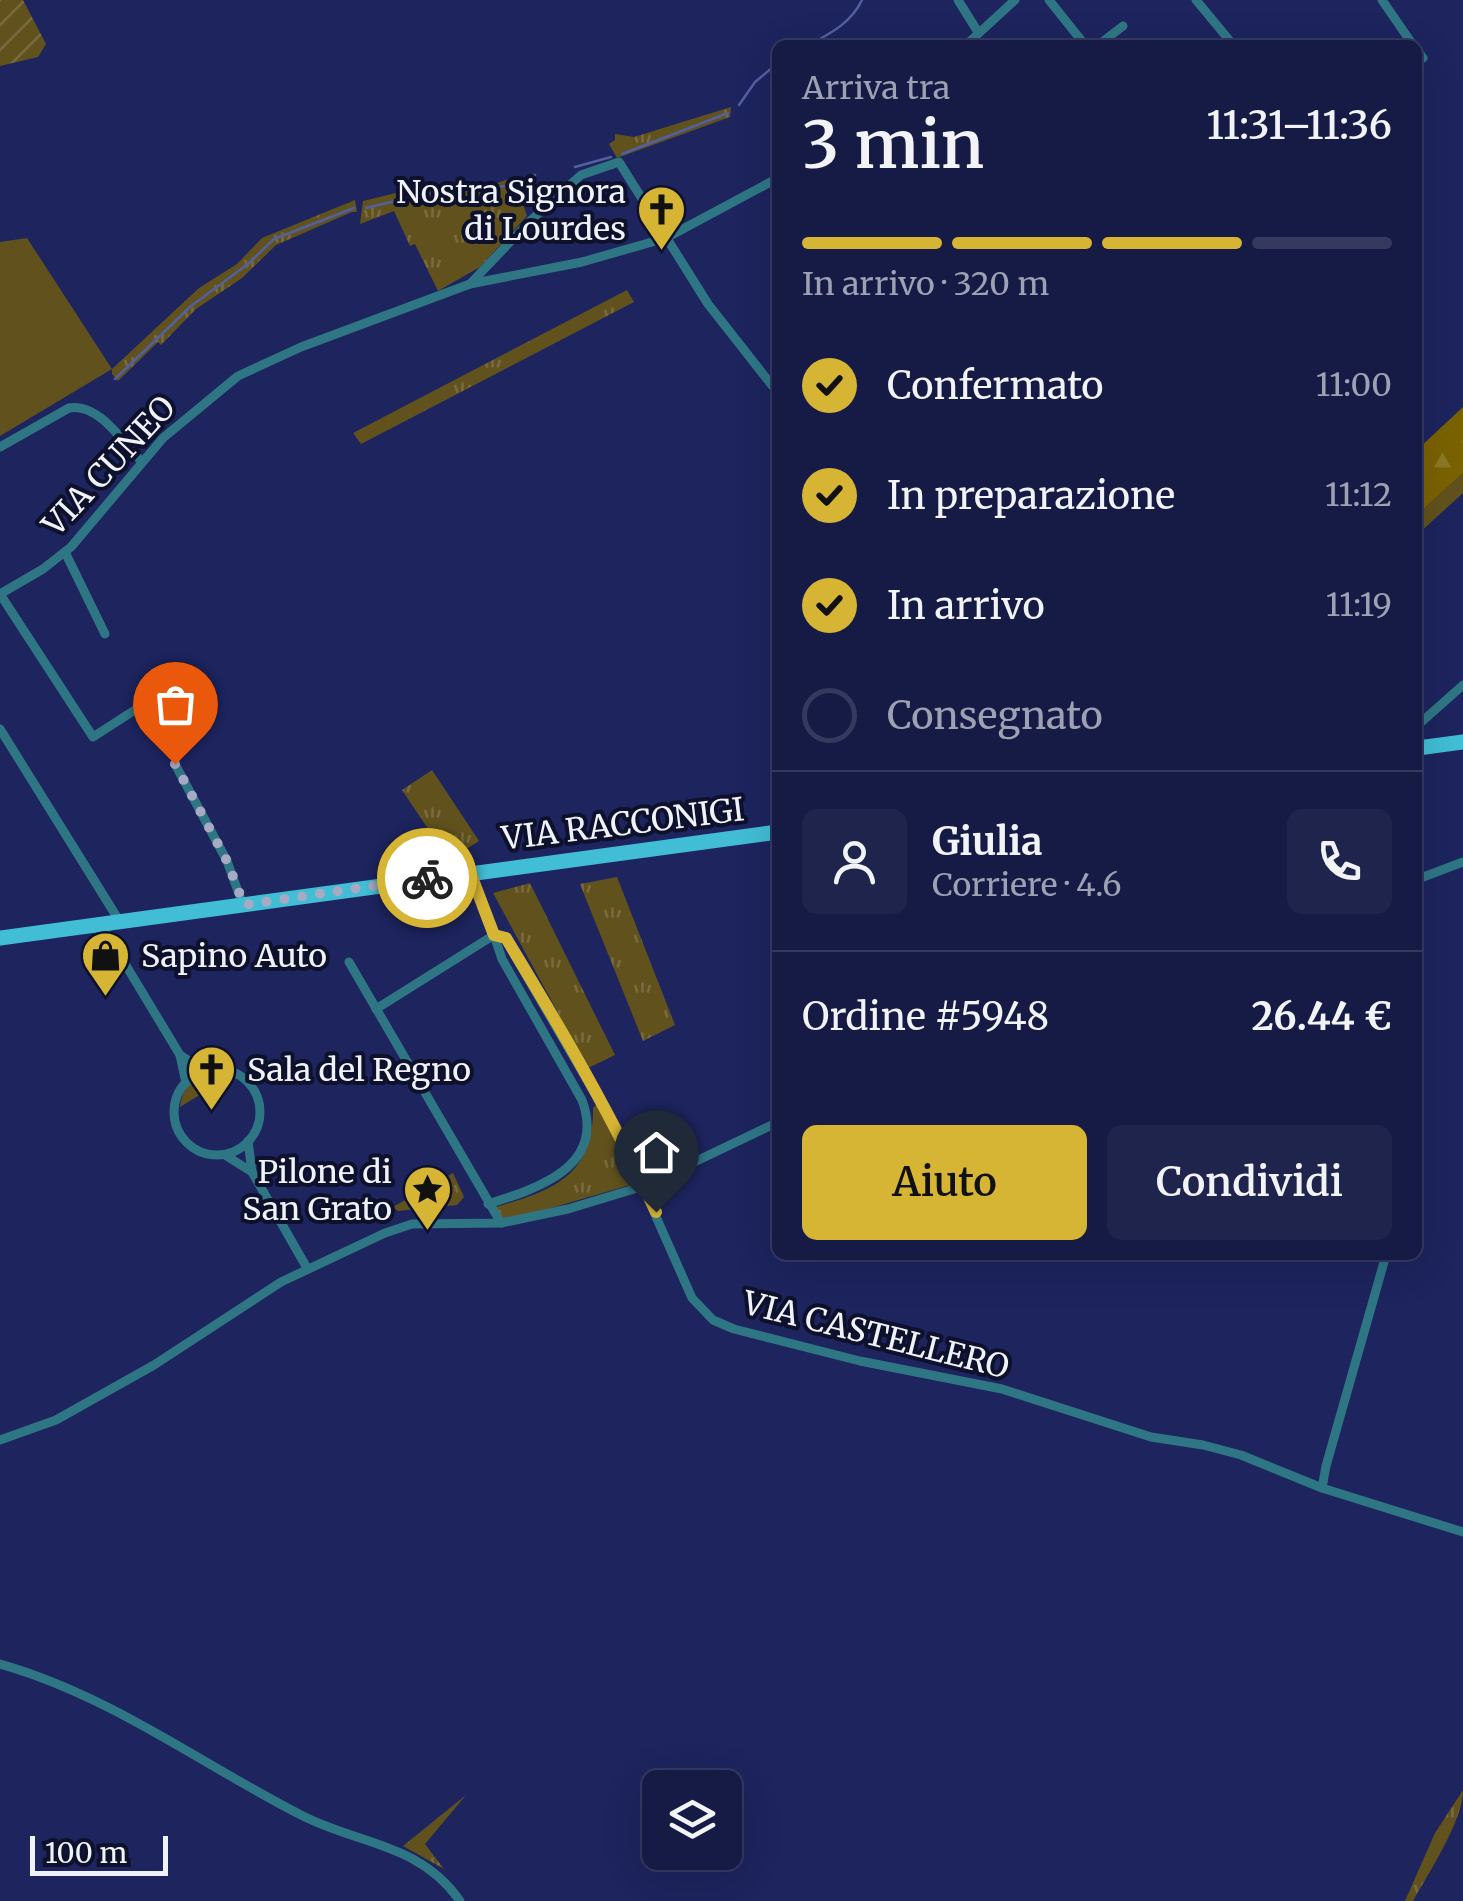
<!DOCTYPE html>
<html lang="it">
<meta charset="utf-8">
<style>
:root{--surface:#161b46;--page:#1f244d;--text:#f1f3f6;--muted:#9ea1b3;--line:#35395f;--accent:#d7b534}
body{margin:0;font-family:Merriweather,serif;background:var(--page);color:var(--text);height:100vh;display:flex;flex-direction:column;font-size:38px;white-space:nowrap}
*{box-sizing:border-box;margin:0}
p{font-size:32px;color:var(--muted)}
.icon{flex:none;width:55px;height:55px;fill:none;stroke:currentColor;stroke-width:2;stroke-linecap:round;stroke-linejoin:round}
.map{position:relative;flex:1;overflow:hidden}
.details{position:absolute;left:772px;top:40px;width:650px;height:1220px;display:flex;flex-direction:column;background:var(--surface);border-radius:15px;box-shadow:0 10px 40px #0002,0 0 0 2px var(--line)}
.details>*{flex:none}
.tools{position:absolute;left:642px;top:1770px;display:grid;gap:20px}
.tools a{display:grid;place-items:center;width:100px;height:100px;border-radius:15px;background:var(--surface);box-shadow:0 10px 40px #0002,0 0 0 2px var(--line);font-size:50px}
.scale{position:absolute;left:30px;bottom:25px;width:138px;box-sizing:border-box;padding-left:10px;border:5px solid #f0f2fa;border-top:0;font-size:28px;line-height:35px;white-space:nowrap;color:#f0f2fa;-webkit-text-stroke:8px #0d112b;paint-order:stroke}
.pin{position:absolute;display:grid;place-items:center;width:85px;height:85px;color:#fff;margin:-102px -42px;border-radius:50% 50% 50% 0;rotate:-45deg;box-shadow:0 0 10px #0007}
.pin .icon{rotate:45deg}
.courier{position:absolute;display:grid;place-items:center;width:100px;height:100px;margin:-50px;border:8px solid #d7b534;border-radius:50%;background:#fff;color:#222;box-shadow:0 2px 12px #0007}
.overview em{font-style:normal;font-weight:600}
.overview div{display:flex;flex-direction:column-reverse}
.overview{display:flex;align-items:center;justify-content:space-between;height:170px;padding:0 30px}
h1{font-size:65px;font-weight:600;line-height:75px}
.bar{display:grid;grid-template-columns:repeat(4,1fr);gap:15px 10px;align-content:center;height:120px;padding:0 30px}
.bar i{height:12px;border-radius:8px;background:var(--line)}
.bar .selected{background:var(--accent)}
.bar p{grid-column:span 4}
.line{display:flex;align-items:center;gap:25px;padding:0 30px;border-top:2px solid var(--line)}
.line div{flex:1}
.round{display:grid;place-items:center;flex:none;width:105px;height:105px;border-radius:15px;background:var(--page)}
ol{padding:0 30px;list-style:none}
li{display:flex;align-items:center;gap:30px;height:110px}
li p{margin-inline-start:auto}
li .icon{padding:10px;border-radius:50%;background:var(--accent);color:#111;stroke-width:4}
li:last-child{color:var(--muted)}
li i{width:55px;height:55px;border:5px solid var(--line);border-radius:50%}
.cta{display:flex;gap:20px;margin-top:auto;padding:20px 30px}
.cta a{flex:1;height:115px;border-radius:15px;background:var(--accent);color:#111;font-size:40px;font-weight:600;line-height:115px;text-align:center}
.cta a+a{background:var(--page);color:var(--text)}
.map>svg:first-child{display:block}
.grass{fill:url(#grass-tufts)}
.forest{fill:url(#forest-firs)}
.garden{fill:url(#garden-furrows)}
.pitch{fill:#61521d}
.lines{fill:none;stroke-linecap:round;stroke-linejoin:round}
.stream{stroke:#525fa0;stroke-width:2.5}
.minor{stroke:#2f7685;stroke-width:9}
.primary{stroke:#41bdd5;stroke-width:15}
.done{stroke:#a6aac3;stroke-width:10;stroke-dasharray:0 18}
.route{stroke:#d7b534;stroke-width:12}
.labels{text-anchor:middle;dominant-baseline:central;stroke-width:8;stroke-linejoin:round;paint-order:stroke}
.poi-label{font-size:32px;fill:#f0f2fa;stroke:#0d112b;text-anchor:end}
.street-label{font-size:32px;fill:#f0f2fa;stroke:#0d112b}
</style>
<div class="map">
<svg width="1463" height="1901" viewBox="0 0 1463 1901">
<defs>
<pattern id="grass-tufts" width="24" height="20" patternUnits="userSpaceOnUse" patternTransform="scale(2.5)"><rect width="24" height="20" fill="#61521d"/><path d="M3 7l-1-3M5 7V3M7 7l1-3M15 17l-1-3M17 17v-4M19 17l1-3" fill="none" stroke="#786b3f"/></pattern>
<pattern id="forest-firs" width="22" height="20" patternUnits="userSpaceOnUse" patternTransform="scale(2.5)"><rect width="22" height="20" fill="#796200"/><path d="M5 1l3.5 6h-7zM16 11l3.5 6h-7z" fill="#8c7926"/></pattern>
<pattern id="garden-furrows" width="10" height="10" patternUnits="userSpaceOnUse" patternTransform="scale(2.5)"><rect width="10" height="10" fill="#61521d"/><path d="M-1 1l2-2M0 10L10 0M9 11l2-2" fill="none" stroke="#786b3f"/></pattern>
</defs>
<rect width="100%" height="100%" fill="#1d245e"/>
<!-- grass -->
<g class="grass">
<polygon points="731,107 730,117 617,158 609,144 615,140 615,134 634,137"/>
<polygon points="514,177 527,216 480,267 438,291 415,244 410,246 394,211 360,224 363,201 425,186 497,183"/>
<polygon points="355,200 357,212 352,212 276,245 242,278 196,309 161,345 158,342 118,381 112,374 112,369 199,288 237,264 262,238"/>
<polygon points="627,290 634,302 361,444 353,433"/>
<polygon points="1463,473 1463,493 1418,534 1418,514"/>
<polygon points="432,770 479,841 449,860 402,790"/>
<polygon points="617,877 675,1025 643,1041 580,884"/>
<polygon points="530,883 615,1055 588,1068 493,893"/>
<path d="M211 1074 229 1077 180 1107C182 1088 192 1078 211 1074Z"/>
<path d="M597 1104 636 1178 630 1185 520 1217 503 1218 495 1207C553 1191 594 1175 593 1108Z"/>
<polygon points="453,1173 464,1197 457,1205 398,1211 393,1207"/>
<path d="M1463 1790C1463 1821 1429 1872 1413 1901H1405L1435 1833Z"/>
<polygon points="466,1795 425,1844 444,1869 403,1846"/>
</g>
<!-- forest -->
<polygon class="forest" points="1463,407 1463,473 1418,514 1418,449"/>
<!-- garden -->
<polygon class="garden" points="0,0 23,0 46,44 38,57 0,66"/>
<!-- pitch -->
<polygon class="pitch" points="27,238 112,369 0,436 0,242"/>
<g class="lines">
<!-- stream -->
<g class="stream">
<path d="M809 45C831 33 851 23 862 0"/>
<polyline points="739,105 755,82 778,63"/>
<polyline points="622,154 728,113"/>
<polyline points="575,167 611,157"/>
<polyline points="366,208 447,189 510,186 535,175"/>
<polyline points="115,379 191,306 248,264 274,239 354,208"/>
</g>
<!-- minor -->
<g class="minor">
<polyline points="958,0 978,32"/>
<polyline points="1049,0 1085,45"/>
<polyline points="1196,0 1230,41 1224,45"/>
<polyline points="1382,0 1413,45"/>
<polyline points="966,45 1015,0"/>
<polyline points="1103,45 1101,43 1123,26"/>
<polyline points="1418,51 1423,58 1418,62"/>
<polyline points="470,284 529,222 581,175 619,162 708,304 778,393"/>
<path d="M0 447 69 408C98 402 123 442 141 461"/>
<polyline points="65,552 105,634"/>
<polyline points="141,706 93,737 0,594 43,569 71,547 163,438 238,376 301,347 470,284 582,262 666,238 778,178"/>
<polyline points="1418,725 1463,685"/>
<polyline points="0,729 120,922"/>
<polyline points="175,764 227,861 243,905"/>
<polyline points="470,872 494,935 505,939 623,1142 692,1298 713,1320 734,1329 860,1361 1002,1389 1151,1437 1203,1445 1241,1455 1322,1488 1463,1532"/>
<polyline points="1418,879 1463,862"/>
<polyline points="101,924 180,1055 186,1083"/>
<polyline points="349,962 501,1223"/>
<path d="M376 1009 494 935 502 959 582 1100C607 1167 536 1189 488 1204"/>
<polyline points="180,1055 205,1071"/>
<circle cx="217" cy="1112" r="43"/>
<polyline points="248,1141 252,1172 307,1268"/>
<polyline points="225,1155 252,1172"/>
<polyline points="0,1440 56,1420 154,1365 281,1282 385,1233 412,1224 501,1223 568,1209 644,1186 778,1122"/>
<polyline points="1322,1488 1326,1466 1386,1255"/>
<path d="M0 1664C110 1695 201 1764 301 1815 359 1845 420 1843 460 1901"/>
</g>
<!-- primary -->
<g class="primary">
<polyline points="1418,748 1463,742"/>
<polyline points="0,938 778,832"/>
</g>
</g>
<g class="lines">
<!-- done -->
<polyline class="done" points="175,764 227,861 244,905 427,878"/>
<!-- route -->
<path class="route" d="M427 878 470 872 494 935 506 938C560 1027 613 1117 656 1212"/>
</g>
<!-- icons -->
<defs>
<symbol id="church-pin" viewBox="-11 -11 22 30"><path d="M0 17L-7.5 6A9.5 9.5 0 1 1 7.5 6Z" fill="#d7b534" stroke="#0d112b"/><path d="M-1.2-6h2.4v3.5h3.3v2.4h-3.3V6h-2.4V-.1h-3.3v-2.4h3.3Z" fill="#111"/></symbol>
<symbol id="shop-pin" viewBox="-11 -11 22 30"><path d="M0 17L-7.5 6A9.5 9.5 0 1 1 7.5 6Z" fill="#d7b534" stroke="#0d112b"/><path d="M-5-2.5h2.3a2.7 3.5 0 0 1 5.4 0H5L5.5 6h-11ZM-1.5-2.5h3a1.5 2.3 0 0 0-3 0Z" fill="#111"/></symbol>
<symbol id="sight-pin" viewBox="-11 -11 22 30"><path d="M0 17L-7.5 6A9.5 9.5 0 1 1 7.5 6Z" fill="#d7b534" stroke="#0d112b"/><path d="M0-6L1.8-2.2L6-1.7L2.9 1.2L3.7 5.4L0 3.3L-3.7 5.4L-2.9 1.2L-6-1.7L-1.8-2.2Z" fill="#111"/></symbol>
</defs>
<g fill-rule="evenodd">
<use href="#church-pin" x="634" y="182" width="55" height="75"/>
<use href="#shop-pin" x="78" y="928" width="55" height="75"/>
<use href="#church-pin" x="184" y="1042" width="55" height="75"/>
<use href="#sight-pin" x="400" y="1162" width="55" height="75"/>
</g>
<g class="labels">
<!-- poi labels -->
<g class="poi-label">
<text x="626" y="192">Nostra Signora<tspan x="626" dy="37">di Lourdes</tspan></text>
<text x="141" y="956" text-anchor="start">Sapino Auto</text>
<text x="247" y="1070" text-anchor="start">Sala del Regno</text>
<text x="392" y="1172">Pilone di<tspan x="392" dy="37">San Grato</tspan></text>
</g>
<!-- street labels -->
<g class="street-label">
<text transform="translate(109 466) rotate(-47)">VIA CUNEO</text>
<text transform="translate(623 824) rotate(-7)">VIA RACCONIGI</text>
<text transform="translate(876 1335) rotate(14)">VIA CASTELLERO</text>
</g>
</g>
</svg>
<div class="tools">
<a><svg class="icon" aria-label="layers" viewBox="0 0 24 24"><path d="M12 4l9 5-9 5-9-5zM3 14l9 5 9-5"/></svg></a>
</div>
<div class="scale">100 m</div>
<div class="pin" style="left:175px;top:764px;background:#ea580c"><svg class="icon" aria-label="bag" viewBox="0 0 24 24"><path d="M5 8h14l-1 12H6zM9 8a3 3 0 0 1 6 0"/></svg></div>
<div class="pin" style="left:656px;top:1212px;background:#1f2937"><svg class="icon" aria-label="home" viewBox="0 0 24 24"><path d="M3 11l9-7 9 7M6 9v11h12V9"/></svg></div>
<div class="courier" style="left:427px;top:878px"><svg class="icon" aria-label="bike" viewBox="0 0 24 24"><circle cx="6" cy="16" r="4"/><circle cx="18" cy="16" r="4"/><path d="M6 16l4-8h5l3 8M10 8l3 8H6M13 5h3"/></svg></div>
<section class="details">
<div class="overview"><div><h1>3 min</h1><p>Arriva tra</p></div><em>11:31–11:36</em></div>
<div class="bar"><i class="selected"></i><i class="selected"></i><i class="selected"></i><i></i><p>In arrivo · 320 m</p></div>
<ol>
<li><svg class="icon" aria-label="check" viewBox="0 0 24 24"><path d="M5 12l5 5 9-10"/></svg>Confermato<p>11:00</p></li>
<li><svg class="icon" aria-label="check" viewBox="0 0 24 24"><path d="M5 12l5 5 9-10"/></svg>In preparazione<p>11:12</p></li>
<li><svg class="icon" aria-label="check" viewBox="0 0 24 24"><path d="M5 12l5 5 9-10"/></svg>In arrivo<p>11:19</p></li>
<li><i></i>Consegnato</li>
</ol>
<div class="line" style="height:180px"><a class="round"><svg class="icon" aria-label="person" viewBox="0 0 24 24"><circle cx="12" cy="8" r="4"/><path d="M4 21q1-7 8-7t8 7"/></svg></a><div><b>Giulia</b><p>Corriere · 4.6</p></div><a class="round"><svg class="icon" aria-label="phone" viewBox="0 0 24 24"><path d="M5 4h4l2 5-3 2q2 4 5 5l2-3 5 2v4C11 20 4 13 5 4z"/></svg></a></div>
<div class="line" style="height:130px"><div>Ordine #5948</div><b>26.44 €</b></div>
<div class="cta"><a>Aiuto</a><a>Condividi</a></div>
</section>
</div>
